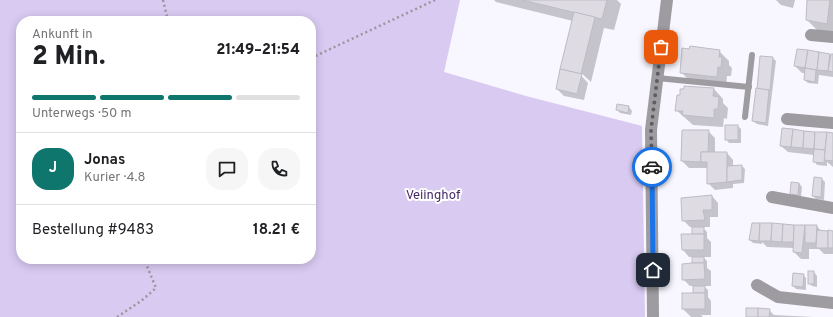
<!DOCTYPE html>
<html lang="de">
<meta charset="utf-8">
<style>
:root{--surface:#fff;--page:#f6f6f6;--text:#202124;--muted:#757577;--line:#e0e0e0;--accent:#0f766e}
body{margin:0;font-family:Overpass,sans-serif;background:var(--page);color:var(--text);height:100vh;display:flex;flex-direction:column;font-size:15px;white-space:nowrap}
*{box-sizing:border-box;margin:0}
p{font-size:13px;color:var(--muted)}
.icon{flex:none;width:22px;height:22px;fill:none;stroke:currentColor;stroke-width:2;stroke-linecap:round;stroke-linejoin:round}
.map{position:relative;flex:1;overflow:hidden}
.drawer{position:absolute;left:16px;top:16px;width:300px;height:248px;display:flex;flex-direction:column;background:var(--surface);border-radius:16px;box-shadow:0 2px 10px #0003}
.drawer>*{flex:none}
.pin{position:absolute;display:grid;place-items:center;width:34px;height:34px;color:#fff;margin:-17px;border-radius:8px;box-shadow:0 2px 6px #0006}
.courier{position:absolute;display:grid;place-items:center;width:40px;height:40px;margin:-20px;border:3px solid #1a73e8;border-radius:50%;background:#fff;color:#222;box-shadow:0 1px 5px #0007}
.headline em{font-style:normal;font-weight:800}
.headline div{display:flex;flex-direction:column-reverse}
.headline{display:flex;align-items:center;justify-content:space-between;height:68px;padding:0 16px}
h1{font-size:26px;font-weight:800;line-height:30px}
.bar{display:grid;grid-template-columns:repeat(4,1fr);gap:6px 4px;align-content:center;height:48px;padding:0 16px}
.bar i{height:5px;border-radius:3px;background:var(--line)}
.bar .current{background:var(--accent)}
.bar p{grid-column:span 4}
.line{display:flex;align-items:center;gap:10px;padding:0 16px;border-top:1px solid var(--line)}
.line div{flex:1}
.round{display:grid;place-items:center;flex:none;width:42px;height:42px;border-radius:16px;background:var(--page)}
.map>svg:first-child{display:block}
.green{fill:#d8caf1;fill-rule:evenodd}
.shadow{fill:#0003}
.building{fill:#dedbe3;stroke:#bdbbc3}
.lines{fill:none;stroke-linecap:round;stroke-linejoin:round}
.path{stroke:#98979d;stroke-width:2.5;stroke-dasharray:2 3;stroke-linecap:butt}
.lane{stroke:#9e9ca0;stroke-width:6}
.street{stroke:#9e9ca0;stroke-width:12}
.done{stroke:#5f5d62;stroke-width:4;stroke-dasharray:0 7.2}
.route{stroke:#1a73e8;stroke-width:5}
.labels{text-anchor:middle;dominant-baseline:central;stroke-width:4;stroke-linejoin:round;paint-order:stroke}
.park-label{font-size:13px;fill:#442866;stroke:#fff}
</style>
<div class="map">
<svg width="833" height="317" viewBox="0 0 833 317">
<rect width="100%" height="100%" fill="#f8f6fe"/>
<!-- green -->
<path class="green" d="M0 0H460L444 72 526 96 642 126 645 317H0ZM21 21H311V259H21Z"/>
<!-- shadow -->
<g class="shadow">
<polygon points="494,0 617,0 621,4 614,30 604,28 591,82 578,70 577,71 588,83 584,100 564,96 557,89 573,21 496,2"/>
<polygon points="776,0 795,0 793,8 781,5"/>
<polygon points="808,0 833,0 833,32 817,30 807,20"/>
<polygon points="798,50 833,55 833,77 819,75 818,84 808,83 805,80 806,73 802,73 795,66"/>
<polygon points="719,51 729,61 729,65 732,68 731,76 727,76 726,86 691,82 681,72"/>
<polygon points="773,58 776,61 768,126 757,124 753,121"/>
<polygon points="714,89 723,99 723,103 728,108 727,119 724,118 723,127 693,125 676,110"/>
<polygon points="629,107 632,111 631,115 620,113 617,109"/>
<polygon points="738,126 741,129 741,143 729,143 726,139"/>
<polygon points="783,129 833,134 833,167 827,162 827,166 817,165 814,161 814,155 788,152 781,146"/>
<polygon points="708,131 715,138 715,153 727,153 733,160 733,167 742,166 745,169 744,183 733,184 733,188 715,190 708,183 708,168 689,168 682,161"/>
<polygon points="815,178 822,179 825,182 824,200 816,199 813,196"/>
<polygon points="799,183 802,187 801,197 794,197 791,193"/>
<polygon points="712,196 718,203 718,217 710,217 710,227 702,227 707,232 707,238 711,242 711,257 703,257 707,261 707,268 711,271 711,286 703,286 708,290 708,297 711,301 711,315 701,315 703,317 691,317 683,309 694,294 694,286 690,286 683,279 693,263 693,257 689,257 683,250 693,235 693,227 690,227 683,220"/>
<polygon points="753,224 817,226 821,231 833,232 833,254 824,254 819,249 809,249 809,259 801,259 794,252 794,248 767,247 762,242 762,244 753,243 750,240"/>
<polygon points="814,272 817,276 817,287 812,286 809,283"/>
<polygon points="803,275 806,278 806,290 796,289 793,286"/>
<polygon points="769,310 774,315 814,317 747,317"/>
</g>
<!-- building -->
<g class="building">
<polygon points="522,0 607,0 602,19"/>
<polygon points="807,0 830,0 827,24 806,20"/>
<polygon points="574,12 595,17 581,74 560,69"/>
<polygon points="690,46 720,50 719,57 722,57 721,67 718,67 717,77 680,73 682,48 689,49"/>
<polygon points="797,49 808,50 805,68 794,66"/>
<polygon points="808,50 819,52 817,70 805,68"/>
<polygon points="819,52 830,54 828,71 817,70"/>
<polygon points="831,54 833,54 833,72 828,71"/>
<polygon points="760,56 773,57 770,90 757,89"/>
<polygon points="805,68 816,70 815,82 804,80"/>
<polygon points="560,69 582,74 577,94 556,89"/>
<polygon points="684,86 714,88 713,96 719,97 718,109 714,109 714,118 682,115 683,111 675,111 677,95 680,95 680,89 684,89"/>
<polygon points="756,88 769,90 766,123 752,121"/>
<polygon points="617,104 629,106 628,113 616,110"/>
<rect x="725" y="125" width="13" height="15"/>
<polygon points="782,128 793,129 791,147 780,146"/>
<polygon points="793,129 804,131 803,148 791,147"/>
<polygon points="682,130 709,130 708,152 701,152 701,162 681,161"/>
<polygon points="804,131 815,132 814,149 803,148"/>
<polygon points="815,132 827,132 825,150 814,149"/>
<polygon points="827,132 833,133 833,161 824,160"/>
<polygon points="814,149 825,150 824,163 813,162"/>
<polygon points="701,152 727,152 727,182 707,184 707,162 701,162"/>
<polygon points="742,165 742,180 727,182 727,166"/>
<polygon points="814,177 822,178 821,197 812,196"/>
<polygon points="791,182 799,183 798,195 790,194"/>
<polygon points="712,195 712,210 703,210 705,220 682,221 681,198"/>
<polygon points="752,223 760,223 759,241 749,240"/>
<polygon points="760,223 772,223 771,241 759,241"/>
<polygon points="772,223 783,224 782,242 771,241"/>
<polygon points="783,224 794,225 794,242 782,242"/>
<polygon points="794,225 805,225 802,253 793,252"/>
<polygon points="805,225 817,225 816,243 805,243"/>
<rect x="692" y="227" width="12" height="7"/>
<polygon points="817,230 828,231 828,248 816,248"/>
<polygon points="828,230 833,231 833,248 828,248"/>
<polygon points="681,234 704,234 704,250 682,250"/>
<rect x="692" y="257" width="12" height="6"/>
<polygon points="692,263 704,263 705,279 682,280 682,264"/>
<rect x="808" y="271" width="6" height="13"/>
<polygon points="793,273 804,274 803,287 792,286"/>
<rect x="693" y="286" width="12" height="7"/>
<rect x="682" y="293" width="23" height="16"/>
<rect x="746" y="308" width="12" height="9"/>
<polygon points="758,308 770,309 769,317 758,317"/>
</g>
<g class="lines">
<!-- path -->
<g class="path">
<polyline points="163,0 168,21"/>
<polyline points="311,58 435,0"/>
<polyline points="117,317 141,301 156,288 144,259"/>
</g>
<!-- lane -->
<g class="lane">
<polyline points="657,78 749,87"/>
<polyline points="745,117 752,55"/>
</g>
<!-- street -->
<g class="street">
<polyline points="811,35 833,37"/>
<polyline points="787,119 833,123"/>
<polyline points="772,197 833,208"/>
<polyline points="757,285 778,297 833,303"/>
<polyline points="653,317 651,130 667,0"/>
</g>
</g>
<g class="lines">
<!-- done -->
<polyline class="done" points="652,167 651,130 661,47"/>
<!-- route -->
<polyline class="route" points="652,167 653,270"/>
</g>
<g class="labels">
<!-- park labels -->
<g class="park-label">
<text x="433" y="196">Veiinghof</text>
</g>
</g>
</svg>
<div class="pin" style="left:661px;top:47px;background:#ea580c"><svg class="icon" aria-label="bag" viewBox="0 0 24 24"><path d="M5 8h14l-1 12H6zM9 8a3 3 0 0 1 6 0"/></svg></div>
<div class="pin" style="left:653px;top:270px;background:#1f2937"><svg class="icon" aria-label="home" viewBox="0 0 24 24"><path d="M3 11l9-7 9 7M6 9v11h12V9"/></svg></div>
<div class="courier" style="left:652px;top:167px"><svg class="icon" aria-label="car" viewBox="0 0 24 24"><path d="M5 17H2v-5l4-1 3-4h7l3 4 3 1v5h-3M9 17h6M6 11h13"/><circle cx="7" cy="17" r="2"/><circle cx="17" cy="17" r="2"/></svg></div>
<section class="drawer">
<div class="headline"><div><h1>2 Min.</h1><p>Ankunft in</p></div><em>21:49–21:54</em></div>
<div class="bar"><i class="current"></i><i class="current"></i><i class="current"></i><i></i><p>Unterwegs · 50 m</p></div>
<div class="line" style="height:72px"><b class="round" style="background:var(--accent);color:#fff">J</b><div><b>Jonas</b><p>Kurier · 4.8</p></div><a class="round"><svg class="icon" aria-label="chat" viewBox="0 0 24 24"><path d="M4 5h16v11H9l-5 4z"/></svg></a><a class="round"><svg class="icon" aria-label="phone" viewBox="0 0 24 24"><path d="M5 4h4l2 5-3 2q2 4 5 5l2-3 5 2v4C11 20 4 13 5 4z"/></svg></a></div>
<div class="line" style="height:52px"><div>Bestellung #9483</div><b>18.21 €</b></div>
</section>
</div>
